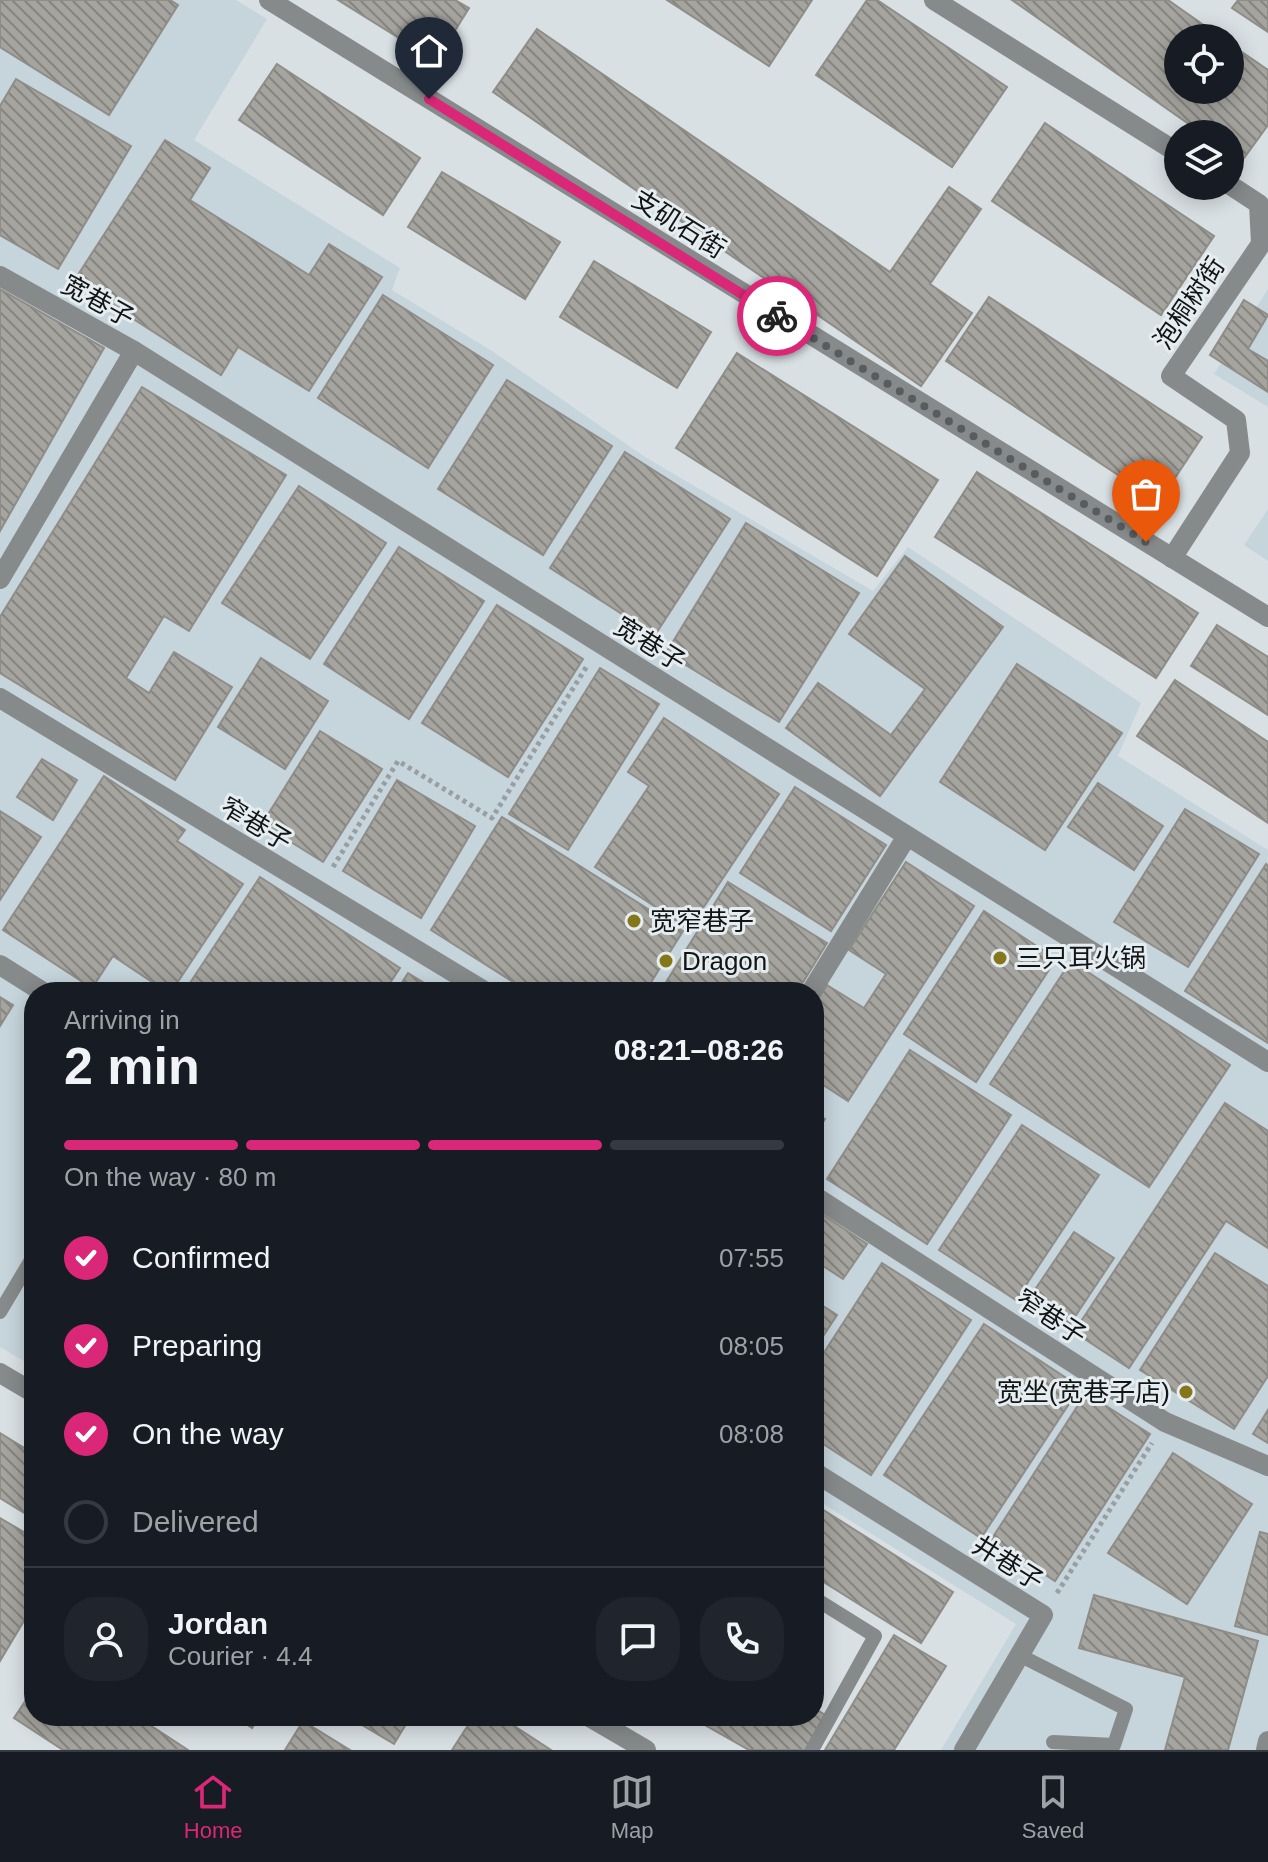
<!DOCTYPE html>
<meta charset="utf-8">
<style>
:root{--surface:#171b24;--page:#20242c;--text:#f1f3f6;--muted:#9ea1a6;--line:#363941;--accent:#db2777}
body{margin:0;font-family:Arial,"Noto Sans SC",sans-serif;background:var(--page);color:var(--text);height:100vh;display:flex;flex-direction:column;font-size:30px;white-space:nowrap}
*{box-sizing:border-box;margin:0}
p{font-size:26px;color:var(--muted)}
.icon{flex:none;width:44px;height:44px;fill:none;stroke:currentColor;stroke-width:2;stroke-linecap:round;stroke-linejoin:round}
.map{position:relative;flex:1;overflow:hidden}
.sheet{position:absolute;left:24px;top:982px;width:800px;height:744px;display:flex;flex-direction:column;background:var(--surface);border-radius:32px;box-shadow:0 4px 20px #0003}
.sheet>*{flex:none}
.buttons{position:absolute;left:1164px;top:24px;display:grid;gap:16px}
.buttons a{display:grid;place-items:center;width:80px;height:80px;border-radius:50%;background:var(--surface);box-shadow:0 4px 20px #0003;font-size:40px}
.pin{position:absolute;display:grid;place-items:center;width:68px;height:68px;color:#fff;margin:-82px -34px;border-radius:50% 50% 50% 0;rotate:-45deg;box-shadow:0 0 8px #0007}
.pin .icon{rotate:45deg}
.courier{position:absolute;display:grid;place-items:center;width:80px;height:80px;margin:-40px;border:6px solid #db2777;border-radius:50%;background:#fff;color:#222;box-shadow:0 2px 10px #0007}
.head em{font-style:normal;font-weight:700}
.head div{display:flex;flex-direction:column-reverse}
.head{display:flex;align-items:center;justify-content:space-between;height:136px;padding:0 40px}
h1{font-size:52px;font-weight:700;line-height:60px}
.bar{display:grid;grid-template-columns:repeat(4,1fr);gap:12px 8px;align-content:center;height:96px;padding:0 40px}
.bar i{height:10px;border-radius:6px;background:var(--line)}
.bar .active{background:var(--accent)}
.bar p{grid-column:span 4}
.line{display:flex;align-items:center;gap:20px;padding:0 40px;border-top:2px solid var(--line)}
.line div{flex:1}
.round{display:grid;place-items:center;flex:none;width:84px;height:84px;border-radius:32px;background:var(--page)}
ol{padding:0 40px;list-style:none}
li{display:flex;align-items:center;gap:24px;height:88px}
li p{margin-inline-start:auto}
li .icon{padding:8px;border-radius:50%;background:var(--accent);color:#fff;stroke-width:4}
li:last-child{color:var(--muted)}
li i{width:44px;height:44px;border:4px solid var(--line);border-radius:50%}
.menu{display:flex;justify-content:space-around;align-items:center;height:112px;border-top:2px solid var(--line);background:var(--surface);font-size:22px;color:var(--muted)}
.menu a{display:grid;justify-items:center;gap:4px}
.menu .active{color:var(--accent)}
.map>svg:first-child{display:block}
.built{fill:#c6d4dc}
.building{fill:url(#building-back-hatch);stroke:#8e8d87;stroke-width:2}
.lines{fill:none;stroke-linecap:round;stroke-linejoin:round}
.path{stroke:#989ea1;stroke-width:5;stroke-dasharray:4 4;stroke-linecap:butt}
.lane{stroke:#878a8b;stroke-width:14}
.street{stroke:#878a8b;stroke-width:20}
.done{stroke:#585c5e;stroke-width:8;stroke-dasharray:0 14.4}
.route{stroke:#db2777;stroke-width:10}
.poi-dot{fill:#86761a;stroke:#e6edf1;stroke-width:3}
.labels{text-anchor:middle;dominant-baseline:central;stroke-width:6;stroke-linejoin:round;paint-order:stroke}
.street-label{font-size:26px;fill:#121516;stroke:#e6edf1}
.poi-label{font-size:26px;fill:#121516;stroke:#e6edf1;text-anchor:start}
</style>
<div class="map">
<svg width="1268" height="1750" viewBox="0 0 1268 1750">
<defs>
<pattern id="building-back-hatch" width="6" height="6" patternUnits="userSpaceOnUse" patternTransform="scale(2)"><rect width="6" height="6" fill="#a5a49e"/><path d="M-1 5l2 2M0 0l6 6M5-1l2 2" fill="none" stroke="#858480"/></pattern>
</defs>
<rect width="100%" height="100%" fill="#d9e0e4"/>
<!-- built -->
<g class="built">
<polygon points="0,0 236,0 267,19 194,140 400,268 392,290 492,351 645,457 873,591 908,547 1141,703 1118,756 1268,850 1268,1750 941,1750 1016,1624 814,1498 814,992 34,992 34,1367 0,1347"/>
<polygon points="1268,289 1268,407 1214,374"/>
<polygon points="1268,509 1268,561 1244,545"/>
</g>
<!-- building -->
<g class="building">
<polygon points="0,0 170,0 178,5 109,115 0,47"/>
<polygon points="338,0 455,0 469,8 436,61"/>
<polygon points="667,0 812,0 769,66"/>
<polygon points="867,0 877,0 1007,87 952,167 816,75"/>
<polygon points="1012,0 1168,0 1222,38 1178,38 1178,90 1230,90 1230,44 1268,70 1268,125 1242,161 1230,153 1230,134 1203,134"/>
<polygon points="1238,0 1268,0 1268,32 1232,8"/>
<polygon points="537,29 890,272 949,187 981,209 930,284 972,313 921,386 493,92"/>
<polygon points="277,64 420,158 383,215 239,120"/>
<polygon points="16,79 131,146 58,269 0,235 0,106"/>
<polygon points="1045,123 1214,236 1161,315 992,201"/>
<polygon points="165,140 210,168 190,200 309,275 329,244 382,277 309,391 238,347 221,375 74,281"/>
<polygon points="442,172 560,242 525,299 408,227"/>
<polygon points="594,261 711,332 677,388 560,317"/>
<polygon points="0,289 104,348 0,531"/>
<polygon points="383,295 493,365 428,468 318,398"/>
<polygon points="989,297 1202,437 1159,502 946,361"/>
<polygon points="1244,300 1268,315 1248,349 1268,361 1268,392 1210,355"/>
<polygon points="737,353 938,480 877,576 676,448"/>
<polygon points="507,380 612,446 543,555 438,489"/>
<polygon points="142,387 286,475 189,631 164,616 126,678 149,693 174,652 232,687 175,780 0,673 0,617"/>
<polygon points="625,452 730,519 655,635 550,568"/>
<polygon points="977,472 1198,613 1156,678 935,537"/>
<polygon points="299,486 386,543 310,659 222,603"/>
<polygon points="746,523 859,593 779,722 666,653"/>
<polygon points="399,547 484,601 409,719 324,664"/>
<polygon points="905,556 1003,627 880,796 786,728 818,683 891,735 925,689 849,634"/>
<polygon points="497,605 583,659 508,777 422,723"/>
<polygon points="1217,625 1268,657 1268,715 1191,666"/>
<polygon points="261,658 328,701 285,769 218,727"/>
<polygon points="1017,664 1122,733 1045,850 940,782"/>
<polygon points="600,668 659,704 568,850 509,814"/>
<polygon points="1175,680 1268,742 1268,823 1137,736"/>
<polygon points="664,718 779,794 689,929 595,867 649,786 628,772"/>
<polygon points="320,731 382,769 323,862 262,824"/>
<polygon points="42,759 77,780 53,820 17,797"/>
<polygon points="104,776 185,830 177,841 243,884 171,992 167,992 113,956 92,988 3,930"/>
<polygon points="397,780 475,826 421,918 343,871"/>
<polygon points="1098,783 1163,826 1134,870 1068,827"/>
<polygon points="795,787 886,845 831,931 740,873"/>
<polygon points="1185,809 1259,854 1188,967 1114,922"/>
<polygon points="0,811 41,837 0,900"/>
<polygon points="502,817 683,931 645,992 529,992 431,930"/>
<polygon points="906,862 974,906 848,1101 814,1079 814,1005 827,985 864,1008 886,974 849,950"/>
<polygon points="1266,864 1268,866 1268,1043 1185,991"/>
<polygon points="260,877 400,968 384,992 184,992"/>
<polygon points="728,882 827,943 797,992 660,992"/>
<polygon points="984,911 1056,959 976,1082 904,1034"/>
<polygon points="1071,961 1230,1065 1149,1187 990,1084"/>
<polygon points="408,973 439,992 396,992"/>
<polygon points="0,997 13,1005 0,1026"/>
<polygon points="910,1050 1011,1115 927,1244 827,1179"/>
<polygon points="1225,1103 1268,1131 1268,1248 1226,1221 1129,1368 1074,1332"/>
<polygon points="814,1112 825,1119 814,1136"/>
<polygon points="1022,1125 1099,1175 1016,1300 939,1250"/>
<polygon points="814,1209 867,1244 843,1279 814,1260"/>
<polygon points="1074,1232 1114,1258 1070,1324 1030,1297"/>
<polygon points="1215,1253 1268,1286 1268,1376 1234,1429 1140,1370"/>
<polygon points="882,1263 971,1320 871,1475 814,1438 814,1368"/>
<polygon points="814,1300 837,1315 814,1350"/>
<polygon points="984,1324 1080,1387 981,1538 884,1475"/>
<polygon points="1086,1393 1150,1434 1055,1581 991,1540"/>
<polygon points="1268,1410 1268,1443 1253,1434"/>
<polygon points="0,1433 34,1454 34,1519 0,1498"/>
<polygon points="1173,1453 1252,1504 1187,1604 1108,1553"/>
<polygon points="814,1504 953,1592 921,1643 814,1576"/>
<polygon points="0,1518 34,1538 34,1604 0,1661"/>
<polygon points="1260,1532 1268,1534 1268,1635 1235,1626"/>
<polygon points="1094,1595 1258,1641 1228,1750 1165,1750 1185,1677 1079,1648"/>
<polygon points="894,1635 946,1666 894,1750 825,1750"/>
<polygon points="34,1688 34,1716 136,1716 188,1750 63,1750 14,1718"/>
<polygon points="814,1708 827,1716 808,1750 749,1750 689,1716 814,1716"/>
<polygon points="235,1716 260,1716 252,1728"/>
<polygon points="347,1716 411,1716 394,1744"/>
<polygon points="474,1716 499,1716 551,1750 452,1750"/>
<polygon points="303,1721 350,1750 285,1750"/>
</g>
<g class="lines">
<!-- path -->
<g class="path">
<polyline points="333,867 398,761 492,818 587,666"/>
<polyline points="1057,1593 1152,1443"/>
</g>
<!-- lane -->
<g class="lane">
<polyline points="0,1312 34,1255"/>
<polyline points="1019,1655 1126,1709 1114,1745 1053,1742"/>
<polyline points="812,1750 875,1636 814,1598"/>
</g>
<!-- street -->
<g class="street">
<polyline points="269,0 1268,617"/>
<polyline points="934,0 1178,153"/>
<polyline points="0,276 134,351 1268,1062"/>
<polyline points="1172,558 1240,453 1236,420 1171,376 1261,244 1259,204 1230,185"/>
<polyline points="0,579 134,351"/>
<polyline points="0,698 486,992"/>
<polyline points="0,965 43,992"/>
<polyline points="811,992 907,836"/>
<polyline points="814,1196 1165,1422 1268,1466"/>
<polyline points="0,1373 34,1393"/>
<polyline points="814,1472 1043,1615 964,1750"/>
<polyline points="588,1716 646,1750"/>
<polyline points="1266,1750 1268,1741"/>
</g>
</g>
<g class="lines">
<!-- done -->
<polyline class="done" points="777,316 1146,542"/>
<!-- route -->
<polyline class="route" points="429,99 777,316"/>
</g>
<!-- markers -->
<g class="poi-dot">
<circle cx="634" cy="921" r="8"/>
<circle cx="1000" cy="958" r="8"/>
<circle cx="666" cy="961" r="8"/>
<circle cx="1186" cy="1392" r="8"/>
</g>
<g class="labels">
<!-- street labels -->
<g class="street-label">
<text transform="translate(679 224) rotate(32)">支矶石街</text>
<text transform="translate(98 301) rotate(29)">宽巷子</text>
<text transform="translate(1189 303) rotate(-56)">泡桐树街</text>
<text transform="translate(650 644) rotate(32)">宽巷子</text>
<text transform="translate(256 824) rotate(31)">窄巷子</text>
<text transform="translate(1051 1317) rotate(33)">窄巷子</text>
<text transform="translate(1008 1563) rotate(32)">井巷子</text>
</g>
<!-- poi labels -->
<g class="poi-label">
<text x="650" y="921">宽窄巷子</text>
<text x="1016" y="958">三只耳火锅</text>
<text x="682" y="961">Dragon</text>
<text x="1170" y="1392" text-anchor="end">宽坐(宽巷子店)</text>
</g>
</g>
</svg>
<div class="buttons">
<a><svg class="icon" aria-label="locate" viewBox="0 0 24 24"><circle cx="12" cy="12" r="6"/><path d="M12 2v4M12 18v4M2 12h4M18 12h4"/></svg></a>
<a><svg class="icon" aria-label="layers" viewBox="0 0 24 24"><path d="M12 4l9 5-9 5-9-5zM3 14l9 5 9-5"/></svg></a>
</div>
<div class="pin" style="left:1146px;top:542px;background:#ea580c"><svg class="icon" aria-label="bag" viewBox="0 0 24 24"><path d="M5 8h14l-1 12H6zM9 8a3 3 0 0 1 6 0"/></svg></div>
<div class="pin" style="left:429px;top:99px;background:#1f2937"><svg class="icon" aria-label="home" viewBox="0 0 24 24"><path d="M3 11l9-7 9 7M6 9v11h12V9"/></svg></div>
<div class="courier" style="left:777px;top:316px"><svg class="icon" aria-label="bike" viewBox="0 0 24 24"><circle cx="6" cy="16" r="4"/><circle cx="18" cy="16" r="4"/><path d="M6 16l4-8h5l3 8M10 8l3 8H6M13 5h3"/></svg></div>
<section class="sheet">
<div class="head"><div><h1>2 min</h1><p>Arriving in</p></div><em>08:21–08:26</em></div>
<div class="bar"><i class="active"></i><i class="active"></i><i class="active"></i><i></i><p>On the way · 80 m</p></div>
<ol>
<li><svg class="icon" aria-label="check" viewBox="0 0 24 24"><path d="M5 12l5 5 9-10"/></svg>Confirmed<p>07:55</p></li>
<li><svg class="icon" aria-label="check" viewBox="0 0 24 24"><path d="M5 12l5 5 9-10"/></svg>Preparing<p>08:05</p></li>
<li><svg class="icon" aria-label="check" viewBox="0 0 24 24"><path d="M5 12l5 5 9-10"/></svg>On the way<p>08:08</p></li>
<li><i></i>Delivered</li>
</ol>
<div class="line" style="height:144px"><a class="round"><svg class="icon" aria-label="person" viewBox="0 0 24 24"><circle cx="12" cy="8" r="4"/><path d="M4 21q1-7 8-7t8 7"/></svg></a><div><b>Jordan</b><p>Courier · 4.4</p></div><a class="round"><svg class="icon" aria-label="chat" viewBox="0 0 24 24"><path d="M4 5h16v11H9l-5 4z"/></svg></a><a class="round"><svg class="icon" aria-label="phone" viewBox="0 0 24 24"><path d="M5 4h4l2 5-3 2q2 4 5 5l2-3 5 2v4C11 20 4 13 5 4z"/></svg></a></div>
</section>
</div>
<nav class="menu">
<a class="active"><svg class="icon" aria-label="home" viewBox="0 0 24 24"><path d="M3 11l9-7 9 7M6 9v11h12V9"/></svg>Home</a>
<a><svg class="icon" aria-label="map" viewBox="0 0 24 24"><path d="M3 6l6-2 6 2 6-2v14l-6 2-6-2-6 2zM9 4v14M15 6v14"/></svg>Map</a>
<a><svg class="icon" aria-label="saved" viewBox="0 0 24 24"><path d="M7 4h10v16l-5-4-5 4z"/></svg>Saved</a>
</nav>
